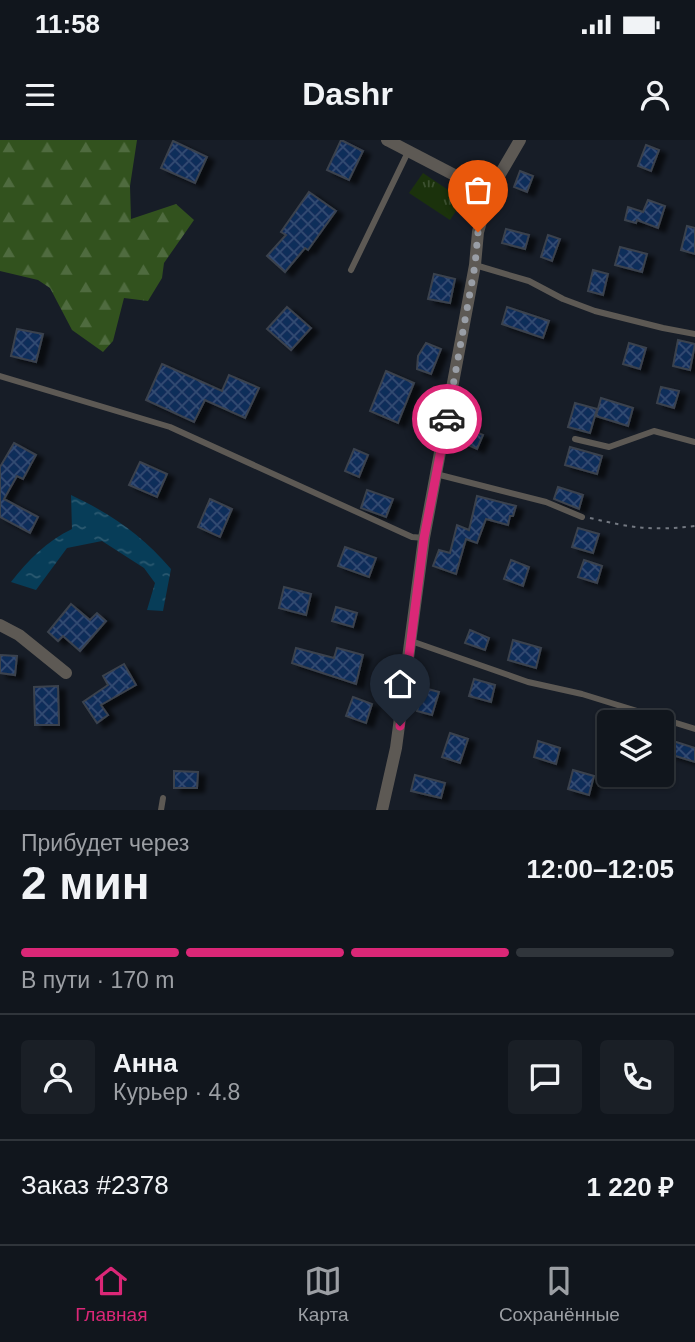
<!DOCTYPE html>
<html lang="ru">
<meta charset="utf-8">
<style>
:root{--surface:#11161d;--page:#1a1f26;--text:#f1f3f6;--muted:#9c9fa4;--line:#30353b;--accent:#db2777}
body{margin:0;font-family:Helvetica,sans-serif;background:var(--page);color:var(--text);height:100vh;display:flex;flex-direction:column;font-size:26px;white-space:nowrap}
*{box-sizing:border-box;margin:0}
p{font-size:23px;color:var(--muted)}
.icon{flex:none;width:38px;height:38px;fill:none;stroke:currentColor;stroke-width:2;stroke-linecap:round;stroke-linejoin:round}
.map{position:relative;height:670px;overflow:hidden}
.details{display:flex;flex-direction:column;background:var(--surface);flex:1}
.details>*{flex:none}
.tools{position:absolute;left:597px;top:570px;display:grid;gap:14px}
.tools a{display:grid;place-items:center;width:77px;height:77px;border-radius:7px;background:var(--surface);box-shadow:0 2px 5px #0004,0 0 0 2px var(--line);font-size:35px}
.pin{position:absolute;display:grid;place-items:center;width:60px;height:60px;color:#fff;margin:-72px -30px;border-radius:50% 50% 50% 0;rotate:-45deg;box-shadow:0 0 7px #0007}
.pin .icon{rotate:45deg}
.courier{position:absolute;display:grid;place-items:center;width:70px;height:70px;margin:-35px;border:5px solid #db2777;border-radius:50%;background:#fff;color:#222;box-shadow:0 2px 9px #0007}
.head em{font-style:normal;font-weight:700}
.head div{display:flex;flex-direction:column-reverse}
.head{display:flex;align-items:center;justify-content:space-between;height:119px;padding:0 21px}
h1{font-size:46px;font-weight:700;line-height:52px}
.bar{display:grid;grid-template-columns:repeat(4,1fr);gap:10px 7px;align-content:center;height:84px;padding:0 21px}
.bar i{height:9px;border-radius:5px;background:var(--line)}
.bar .selected{background:var(--accent)}
.bar p{grid-column:span 4}
.line{display:flex;align-items:center;gap:18px;padding:0 21px;border-top:2px solid var(--line)}
.line div{flex:1}
.round{display:grid;place-items:center;flex:none;width:74px;height:74px;border-radius:7px;background:var(--page)}
.status{display:flex;justify-content:space-between;align-items:center;height:49px;padding:0 35px;background:var(--surface);direction:ltr}
.status svg{height:19px;fill:currentColor}
header{display:flex;justify-content:space-between;align-items:center;height:91px;padding:0 21px;background:var(--surface);font-size:32px;font-weight:700}
.menu{display:flex;justify-content:space-around;align-items:center;height:98px;border-top:2px solid var(--line);background:var(--surface);font-size:19px;color:var(--muted)}
.menu a{display:grid;justify-items:center;gap:4px}
.menu .selected{color:var(--accent)}
.map>svg:first-child{display:block}
.grass{fill:url(#grass-tufts)}
.forest{fill:url(#forest-firs)}
.water{fill:url(#water-ripples)}
.building{fill:url(#building-cross-hatch);stroke:#3b424e;stroke-width:2;filter:url(#shadow)}
.lines{fill:none;stroke-linecap:round;stroke-linejoin:round}
.path{stroke:#737881;stroke-width:2;stroke-dasharray:3.5 5;stroke-linecap:butt}
.lane{stroke:#5d5954;stroke-width:6}
.street{stroke:#5d5954;stroke-width:12}
.done{stroke:#999ea6;stroke-width:7;stroke-dasharray:0 12.6}
.route{stroke:#db2777;stroke-width:9}
</style>
<div class="status"><b>11:58</b><svg viewBox="0 0 49 12"><path d="M0 12V9h3v3zM5 12V6h3v6zM10 12V3h3v9zM15 12V0h3v12zM26 1h20v11H26zM47 4h2v5h-2z"/></svg></div>
<header><svg class="icon" aria-label="menu" viewBox="0 0 24 24"><path d="M4 6h16M4 12h16M4 18h16"/></svg>Dashr<svg class="icon" aria-label="person" viewBox="0 0 24 24"><circle cx="12" cy="8" r="4"/><path d="M4 21q1-7 8-7t8 7"/></svg></header>
<div class="map">
<svg width="695" height="670" viewBox="0 0 695 670">
<defs>
<pattern id="grass-tufts" width="24" height="20" patternUnits="userSpaceOnUse" patternTransform="scale(1.75)"><rect width="24" height="20" fill="#1b320c"/><path d="M3 7l-1-3M5 7V3M7 7l1-3M15 17l-1-3M17 17v-4M19 17l1-3" fill="none" stroke="#3c5030"/></pattern>
<pattern id="forest-firs" width="22" height="20" patternUnits="userSpaceOnUse" patternTransform="scale(1.75)"><rect width="22" height="20" fill="#32521e"/><path d="M5 1l3.5 6h-7zM16 11l3.5 6h-7z" fill="#4f6b3f"/></pattern>
<pattern id="water-ripples" width="26" height="14" patternUnits="userSpaceOnUse" patternTransform="scale(1.75)"><rect width="26" height="14" fill="#073d58"/><path d="M2 4q2-2 4 0t4 0M15 11q2-2 4 0t4 0" fill="none" stroke="#2b5970"/></pattern>
<pattern id="building-cross-hatch" width="8" height="8" patternUnits="userSpaceOnUse" patternTransform="scale(1.75)"><rect width="8" height="8" fill="#112d5a"/><path d="M0 0l8 8M0 8l8-8" fill="none" stroke="#334b72"/></pattern>
<filter id="shadow"><feDropShadow dx="7" dy="4" stdDeviation="2" flood-color="#0009"/></filter>
</defs>
<rect width="100%" height="100%" fill="#171d27"/>
<!-- grass -->
<polygon class="grass" points="423,33 463,60 450,80 409,53"/>
<!-- forest -->
<polygon class="forest" points="0,0 137,0 130,46 131,79 176,64 194,80 164,123 162,138 148,161 124,158 113,201 103,212 72,190 50,148 38,140 0,131"/>
<!-- water -->
<path class="water" d="M71 355C111 374 142 395 171 429L163 471 147 470 155 443 144 428 102 401 67 408 36 450 11 442C28 420 47 401 72 389Z"/>
<!-- building -->
<g class="building">
<polygon points="341,0 363,11 349,40 327,30"/>
<polygon points="173,1 207,17 195,43 161,28"/>
<polygon points="646,5 659,10 651,31 638,26"/>
<polygon points="520,31 533,36 527,52 514,47"/>
<polygon points="309,52 336,71 308,110 305,108 285,132 267,116 286,95 281,92"/>
<polygon points="648,60 665,66 658,88 637,80 636,83 625,80 628,67 643,72"/>
<polygon points="687,86 695,88 695,114 681,110"/>
<polygon points="506,89 529,95 525,109 502,103"/>
<polygon points="548,95 560,99 552,121 541,117"/>
<polygon points="620,107 647,114 642,132 615,125"/>
<polygon points="593,130 608,134 603,155 588,151"/>
<polygon points="434,134 455,139 450,163 428,159"/>
<polygon points="287,167 311,188 291,210 267,189"/>
<polygon points="507,167 549,181 543,198 502,184"/>
<polygon points="17,189 43,194 36,222 11,216"/>
<polygon points="678,200 695,204 690,230 673,226"/>
<polygon points="426,203 441,209 431,234 417,229 418,216"/>
<polygon points="629,203 646,208 640,229 623,224"/>
<polygon points="162,224 222,251 229,235 259,248 245,278 205,260 194,282 146,260"/>
<polygon points="386,231 414,243 398,283 370,271"/>
<polygon points="661,247 679,251 674,268 657,263"/>
<polygon points="601,258 633,268 628,286 596,276"/>
<polygon points="575,263 597,269 590,293 568,287"/>
<polygon points="455,283 483,295 477,309 452,298"/>
<polygon points="14,303 36,315 23,339 17,336 4,359 38,377 30,393 0,377 0,327"/>
<polygon points="570,307 602,316 597,334 565,325"/>
<polygon points="354,309 368,315 359,337 345,331"/>
<polygon points="140,322 167,334 157,357 129,345"/>
<polygon points="558,347 583,355 579,369 554,359"/>
<polygon points="367,350 393,359 386,377 361,368"/>
<polygon points="477,356 516,366 513,376 510,376 508,385 486,379 477,403 466,399 456,434 433,426 439,410 450,413 457,385 469,390"/>
<polygon points="210,359 232,369 220,397 198,387"/>
<polygon points="578,388 599,394 593,413 572,407"/>
<polygon points="345,407 376,418 369,437 338,426"/>
<polygon points="511,420 529,427 523,446 504,439"/>
<polygon points="584,420 602,426 597,443 578,437"/>
<polygon points="284,447 311,454 306,475 279,468"/>
<polygon points="71,464 90,480 97,473 106,481 80,511 63,496 58,501 48,492"/>
<polygon points="336,467 357,473 353,487 332,481"/>
<polygon points="470,490 489,498 485,510 465,503"/>
<polygon points="513,500 541,508 536,528 508,520"/>
<polygon points="296,508 334,518 337,508 363,515 356,544 292,523"/>
<polygon points="0,515 17,516 15,535 0,533"/>
<polygon points="124,524 136,545 101,565 108,575 97,583 83,562 108,545 103,536"/>
<polygon points="474,539 495,545 491,562 469,556"/>
<polygon points="58,546 59,585 35,585 34,547"/>
<polygon points="424,548 439,552 432,575 417,571"/>
<polygon points="353,557 372,564 366,583 346,576"/>
<polygon points="450,593 468,599 460,623 442,617"/>
<polygon points="538,601 560,608 556,624 534,617"/>
<polygon points="673,601 695,608 695,622 669,614"/>
<polygon points="573,630 594,636 589,655 568,649"/>
<polygon points="174,631 198,632 197,648 174,648"/>
<polygon points="415,635 445,643 441,658 411,651"/>
</g>
<g class="lines">
<!-- path -->
<path class="path" d="M590 378C632 388 652 391 695 386"/>
<!-- lane -->
<g class="lane">
<polyline points="475,125 529,141 563,159 595,171 663,188 695,194"/>
<polyline points="351,130 408,12"/>
<polyline points="0,236 170,287 412,397 424,398"/>
<polyline points="575,299 609,307 654,291 695,302"/>
<polyline points="436,334 546,362 582,377"/>
<polyline points="411,501 528,542 582,554 695,589"/>
<polyline points="161,670 163,658"/>
</g>
<!-- street -->
<g class="street">
<polyline points="387,0 489,53"/>
<polyline points="0,485 19,495 66,533"/>
<polyline points="382,670 396,608 424,398 475,125 478,92 489,53 520,0"/>
</g>
</g>
<g class="lines">
<!-- done -->
<polyline class="done" points="447,279 475,125 478,92"/>
<!-- route -->
<polyline class="route" points="400,586 424,398 447,279"/>
</g>
</svg>
<div class="tools">
<a><svg class="icon" aria-label="layers" viewBox="0 0 24 24"><path d="M12 4l9 5-9 5-9-5zM3 14l9 5 9-5"/></svg></a>
</div>
<div class="pin" style="left:478px;top:92px;background:#ea580c"><svg class="icon" aria-label="bag" viewBox="0 0 24 24"><path d="M5 8h14l-1 12H6zM9 8a3 3 0 0 1 6 0"/></svg></div>
<div class="pin" style="left:400px;top:586px;background:#1f2937"><svg class="icon" aria-label="home" viewBox="0 0 24 24"><path d="M3 11l9-7 9 7M6 9v11h12V9"/></svg></div>
<div class="courier" style="left:447px;top:279px"><svg class="icon" aria-label="car" viewBox="0 0 24 24"><path d="M5 17H2v-5l4-1 3-4h7l3 4 3 1v5h-3M9 17h6M6 11h13"/><circle cx="7" cy="17" r="2"/><circle cx="17" cy="17" r="2"/></svg></div>
</div>
<section class="details">
<div class="head"><div><h1>2 мин</h1><p>Прибудет через</p></div><em>12:00–12:05</em></div>
<div class="bar"><i class="selected"></i><i class="selected"></i><i class="selected"></i><i></i><p>В пути · 170 m</p></div>
<div class="line" style="height:126px"><a class="round"><svg class="icon" aria-label="person" viewBox="0 0 24 24"><circle cx="12" cy="8" r="4"/><path d="M4 21q1-7 8-7t8 7"/></svg></a><div><b>Анна</b><p>Курьер · 4.8</p></div><a class="round"><svg class="icon" aria-label="chat" viewBox="0 0 24 24"><path d="M4 5h16v11H9l-5 4z"/></svg></a><a class="round"><svg class="icon" aria-label="phone" viewBox="0 0 24 24"><path d="M5 4h4l2 5-3 2q2 4 5 5l2-3 5 2v4C11 20 4 13 5 4z"/></svg></a></div>
<div class="line" style="height:91px"><div>Заказ #2378</div><b>1 220 ₽</b></div>
</section>
<nav class="menu">
<a class="selected"><svg class="icon" aria-label="home" viewBox="0 0 24 24"><path d="M3 11l9-7 9 7M6 9v11h12V9"/></svg>Главная</a>
<a><svg class="icon" aria-label="map" viewBox="0 0 24 24"><path d="M3 6l6-2 6 2 6-2v14l-6 2-6-2-6 2zM9 4v14M15 6v14"/></svg>Карта</a>
<a><svg class="icon" aria-label="saved" viewBox="0 0 24 24"><path d="M7 4h10v16l-5-4-5 4z"/></svg>Сохранённые</a>
</nav>
